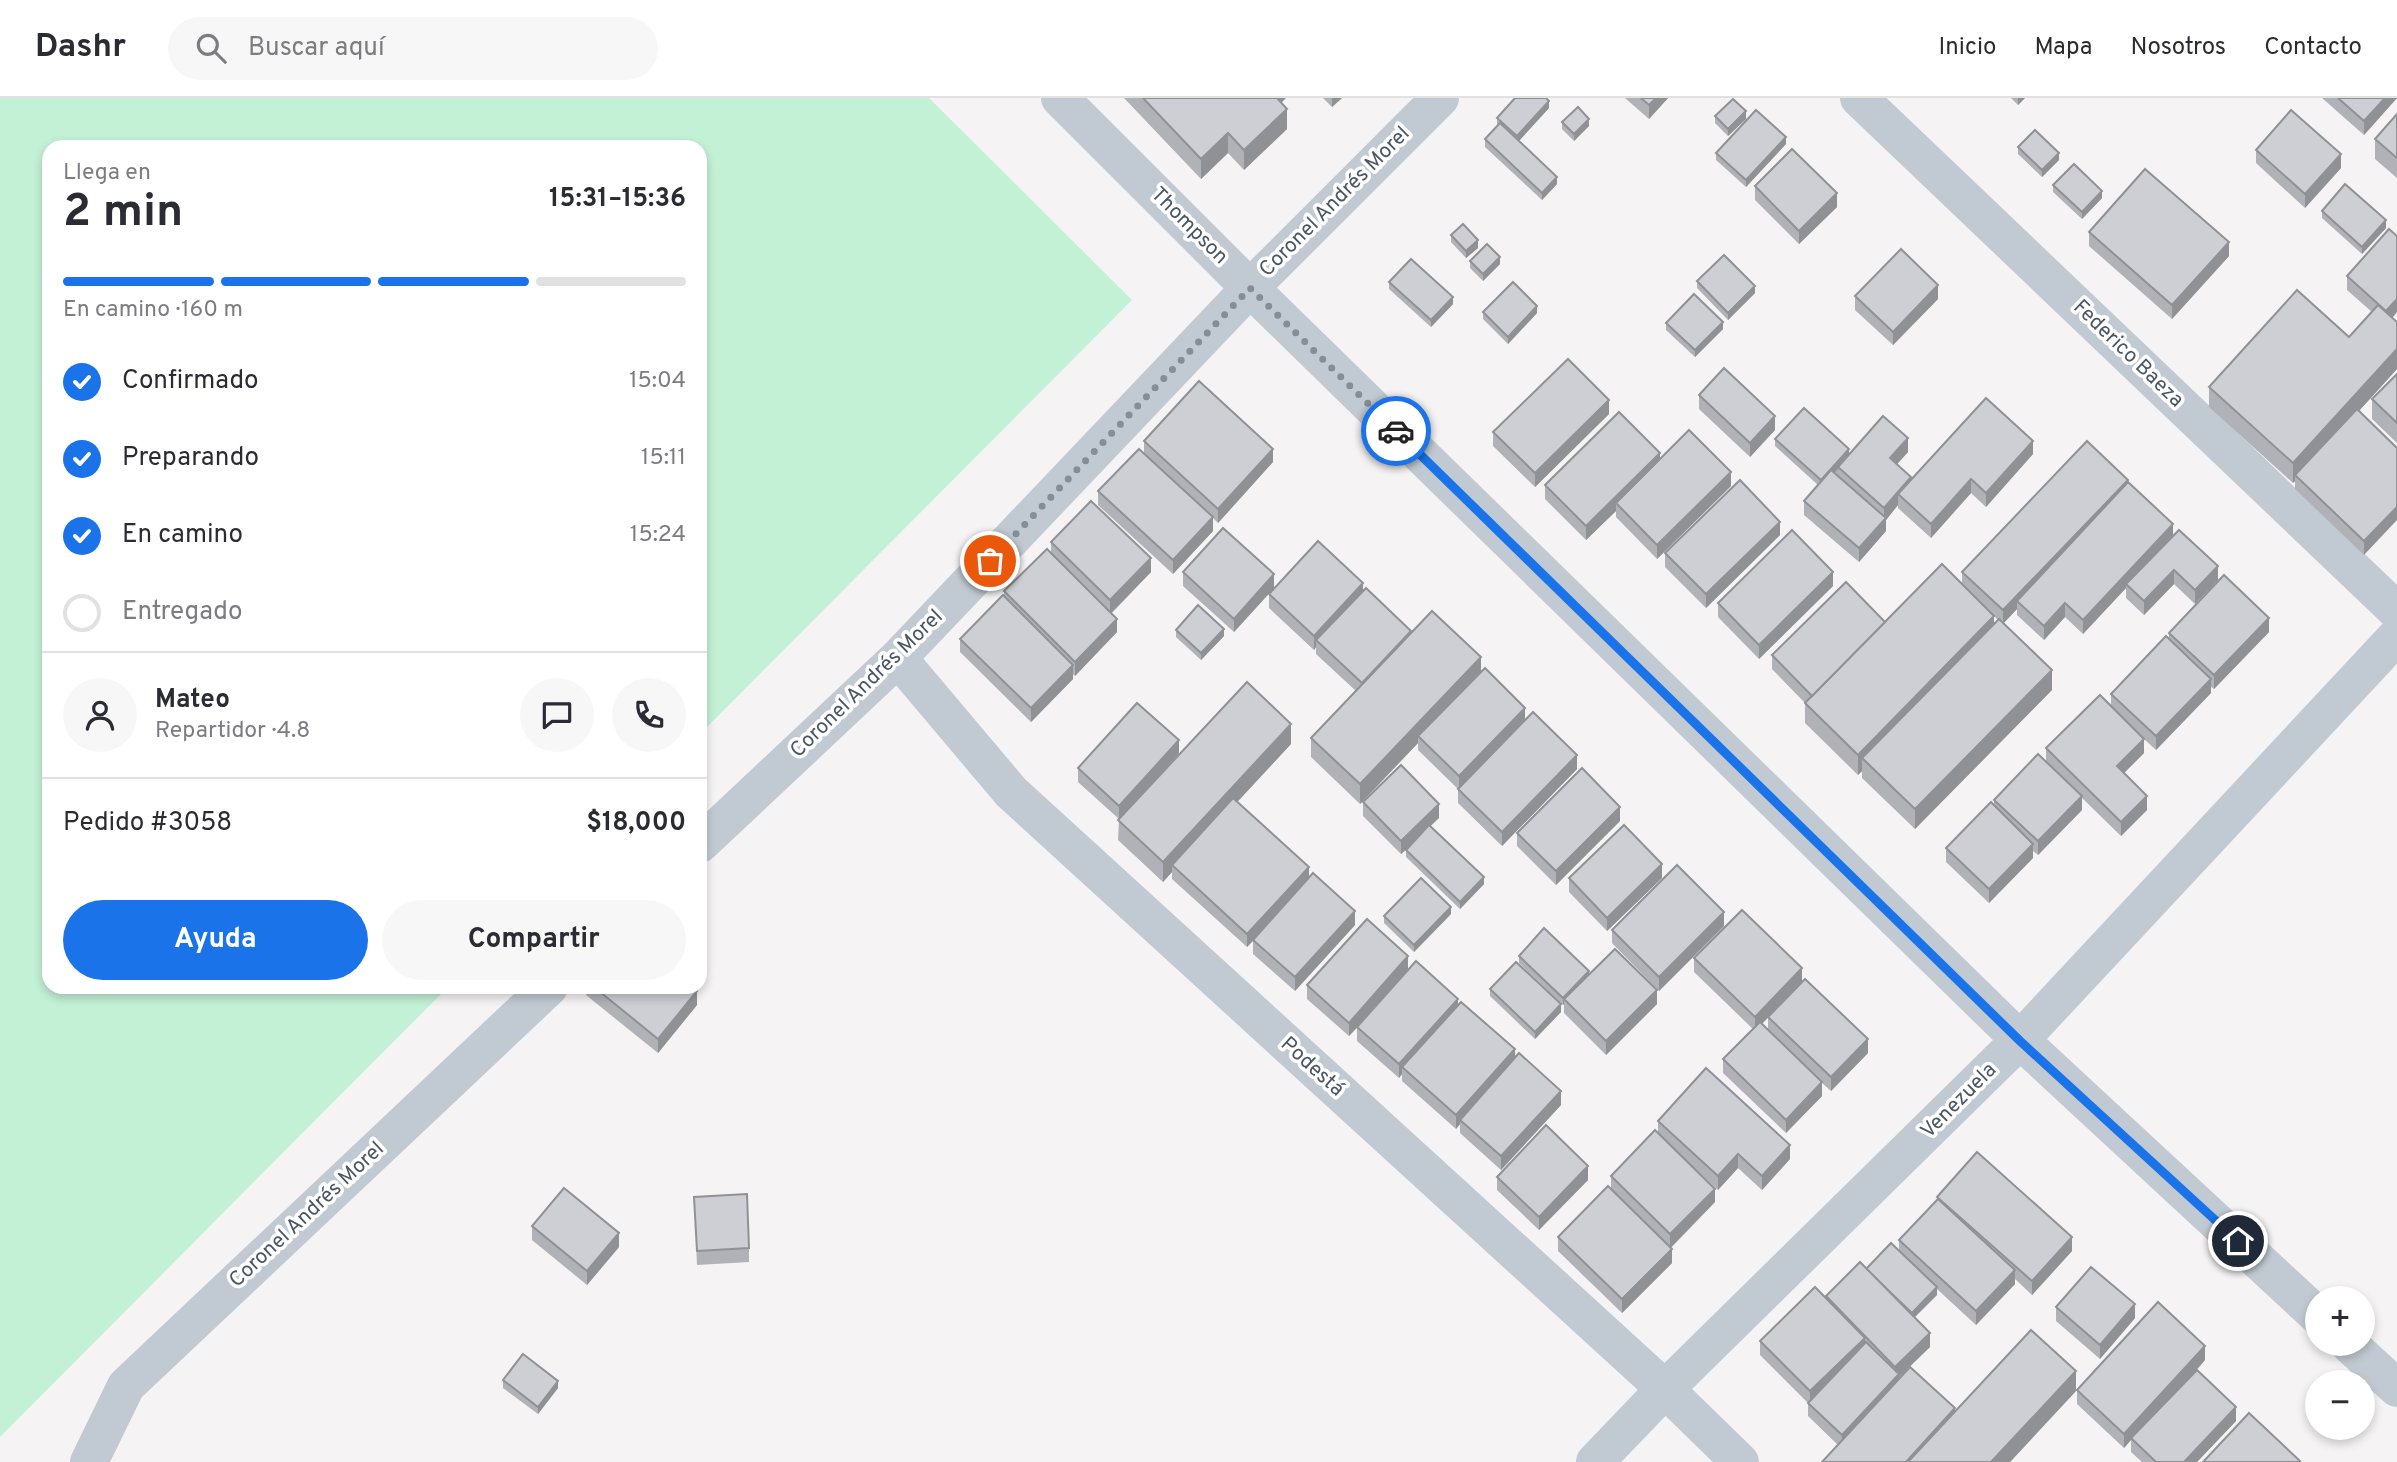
<!DOCTYPE html>
<html lang="es">
<meta charset="utf-8">
<style>
:root{--surface:#fff;--page:#f7f7f7;--text:#2b2b33;--muted:#7c7c81;--line:#e1e1e2;--accent:#1a73e8}
body{margin:0;font-family:Overpass,sans-serif;background:var(--page);color:var(--text);height:100vh;display:flex;flex-direction:column;font-size:26px;white-space:nowrap}
*{box-sizing:border-box;margin:0}
p{font-size:23px;color:var(--muted)}
.icon{flex:none;width:38px;height:38px;fill:none;stroke:currentColor;stroke-width:2;stroke-linecap:round;stroke-linejoin:round}
.map{position:relative;flex:1;overflow:hidden}
.details{position:absolute;left:42px;top:42px;width:665px;height:854px;display:flex;flex-direction:column;background:var(--surface);border-radius:21px;box-shadow:0 4px 10px #0003}
.details>*{flex:none}
.controls{position:absolute;left:2305px;top:1188px;display:grid;gap:14px}
.controls a{display:grid;place-items:center;width:70px;height:70px;border-radius:50%;background:var(--surface);box-shadow:0 4px 10px #0003;font-size:35px}
.pin{position:absolute;display:grid;place-items:center;width:60px;height:60px;color:#fff;margin:-30px;border:4px solid #fff;border-radius:50%;box-shadow:0 2px 7px #0007}
.courier{position:absolute;display:grid;place-items:center;width:70px;height:70px;margin:-35px;border:5px solid #1a73e8;border-radius:50%;background:#fff;color:#222;box-shadow:0 2px 9px #0007}
.overview em{font-style:normal;font-weight:700}
.overview div{display:flex;flex-direction:column-reverse}
.overview{display:flex;align-items:center;justify-content:space-between;height:119px;padding:0 21px}
h1{font-size:46px;font-weight:700;line-height:52px}
.bar{display:grid;grid-template-columns:repeat(4,1fr);gap:10px 7px;align-content:center;height:84px;padding:0 21px}
.bar i{height:9px;border-radius:5px;background:var(--line)}
.bar .active{background:var(--accent)}
.bar p{grid-column:span 4}
.line{display:flex;align-items:center;gap:18px;padding:0 21px;border-top:2px solid var(--line)}
.line div{flex:1}
.round{display:grid;place-items:center;flex:none;width:74px;height:74px;border-radius:37px;background:var(--page)}
ol{padding:0 21px;list-style:none}
li{display:flex;align-items:center;gap:21px;height:77px}
li p{margin-inline-start:auto}
li .icon{padding:7px;border-radius:50%;background:var(--accent);color:#fff;stroke-width:4}
li:last-child{color:var(--muted)}
li i{width:38px;height:38px;border:4px solid var(--line);border-radius:50%}
.cta{display:flex;gap:14px;margin-top:auto;padding:14px 21px}
.cta a{flex:1;height:80px;border-radius:42px;background:var(--accent);color:#fff;font-size:28px;font-weight:700;line-height:80px;text-align:center}
.cta a+a{background:var(--page);color:var(--text)}
header{display:flex;align-items:center;gap:42px;box-sizing:border-box;height:98px;padding:0 35px;background:var(--surface);border-bottom:2px solid var(--line)}
header strong{font-size:33px}
nav{display:flex;gap:38px;margin-inline-start:auto;font-size:24px}
.search{width:490px;height:63px;background:var(--page);display:flex;align-items:center;gap:18px;box-sizing:border-box;padding:0 24px;border-radius:38px;color:var(--muted);font-size:26px}
.map>svg:first-child{display:block}
.park{fill:#c3f1d5}
.lines{fill:none;stroke-linecap:round;stroke-linejoin:round}
.minor{stroke:#c1cad2;stroke-width:38}
.wall{fill:#b0b2b7;fill-rule:evenodd}
.shaded-wall{fill:#909195}
.building{fill:#cdcfd5;stroke:#909195;stroke-width:2}
.done{stroke:#868d94;stroke-width:7;stroke-dasharray:0 12.6}
.route{stroke:#1a73e8;stroke-width:9}
.labels{text-anchor:middle;dominant-baseline:central;stroke-width:7;stroke-linejoin:round;paint-order:stroke}
.street-label{font-size:21px;fill:#4a5661;stroke:#fff}
</style>
<header>
<strong>Dashr</strong>
<div class="search"><svg class="icon" aria-label="search" viewBox="0 0 24 24"><circle cx="10" cy="10" r="6"/><path d="M15 15l6 6"/></svg>Buscar aquí</div>
<nav><a>Inicio</a><a>Mapa</a><a>Nosotros</a><a>Contacto</a></nav>
</header>
<div class="map">
<svg width="2397" height="1364" viewBox="0 0 2397 1364">
<rect width="100%" height="100%" fill="#f5f3f3"/>
<!-- park -->
<polygon class="park" points="0,0 929,0 1132,202 700,636 700,49 49,49 49,889 448,889 0,1339"/>
<g class="lines">
<!-- minor -->
<g class="minor">
<polyline points="1060,0 1250,190 2020,942 2317,1217"/>
<polyline points="1859,0 2397,513"/>
<polyline points="898,560 1011,694 1665,1291 1740,1364"/>
<polyline points="700,746 898,560 1250,190 1440,0"/>
<polyline points="2349,1246 2397,1290"/>
<polyline points="89,1364 126,1288 549,889"/>
<polyline points="1595,1364 1665,1291 2020,942 2397,538"/>
</g>
</g>
<!-- wall -->
<g class="wall">
<polygon points="1124,0 1286,0 1281,5 1287,31 1244,72 1228,55 1201,81"/>
<polygon points="1323,0 1342,0 1332,9"/>
<polygon points="1625,0 1668,0 1649,21"/>
<polygon points="2011,0 2025,0 2018,7"/>
<polygon points="2322,0 2397,0 2364,37"/>
<polygon points="1549,10 1519,43 1557,86 1542,102 1485,49 1485,41 1498,28 1497,27 1497,20"/>
<polygon points="2397,16 2397,80 2375,61 2375,41"/>
<polygon points="1715,18 1746,21 1728,38 1715,25"/>
<polygon points="1562,24 1589,28 1574,43 1562,31"/>
<polygon points="1786,46 1746,89 1716,62 1716,55"/>
<polygon points="2018,49 2059,62 2042,79 2018,56"/>
<polygon points="2256,52 2341,70 2305,110 2256,65"/>
<polygon points="2053,87 2102,100 2082,121 2053,94"/>
<polygon points="1755,88 1837,109 1799,146 1755,102"/>
<polygon points="2322,113 2386,130 2362,156 2322,120"/>
<polygon points="2089,134 2229,158 2172,221 2089,148"/>
<polygon points="1451,137 1478,150 1466,160 1451,144"/>
<polygon points="1470,163 1500,166 1483,183 1470,170"/>
<polygon points="2347,178 2397,214 2392,220 2397,271 2359,313 2397,350 2364,457 2295,391 2295,383 2293,385 2209,309 2209,289 2349,239 2372,214 2347,192"/>
<polygon points="1697,183 1755,195 1728,222 1697,190"/>
<polygon points="1389,184 1453,206 1431,229 1389,191"/>
<polygon points="1855,198 1938,201 1893,247 1855,212"/>
<polygon points="1483,214 1537,215 1508,246 1483,221"/>
<polygon points="1666,225 1723,231 1695,259 1666,232"/>
<polygon points="2397,276 2397,345 2372,321 2372,301"/>
<polygon points="1699,297 1775,332 1750,359 1699,311"/>
<polygon points="1609,316 1535,389 1493,348 1493,334"/>
<polygon points="1775,341 1849,356 1908,354 1897,366 1911,383 2033,356 1986,409 1971,395 1931,440 1898,410 1898,407 1886,422 1886,433 1859,464 1804,417 1804,403 1818,387 1775,348"/>
<polygon points="1144,343 1273,364 1218,425 1213,420 1213,433 1173,476 1098,407 1098,393 1144,355"/>
<polygon points="1660,361 1731,388 1657,461 1616,419 1616,413 1586,442 1545,401 1545,387"/>
<path d="M2128 385 2173 437 2218 482 2195 506 2174 486 2144 517 2126 500V490L2083 536 2065 519 2044 542 2017 517V511L2003 525 2052 592 1915 731 1862 680V673L1858 677 1805 625V605L1772 571V557L1885 524 1962 487V474ZM1984 508 1998 522 1994 525Z"/>
<polygon points="1780,437 1706,510 1665,469 1665,455"/>
<polygon points="1051,444 1151,474 1112,515 1117,534 1075,578 1073,576 1073,581 1031,624 960,554 960,541 1004,499 1004,493 1051,455"/>
<polygon points="1183,474 1274,490 1234,534 1183,488"/>
<polygon points="1833,488 1759,561 1718,519 1718,505"/>
<polygon points="1363,493 1411,535 1481,573 1525,621 1577,671 1502,748 1458,705 1458,691 1418,652 1418,645 1360,706 1311,659 1311,640 1356,593 1316,556 1316,549 1314,552 1269,510 1269,496"/>
<polygon points="1176,532 1224,538 1201,562 1176,539"/>
<polygon points="2269,534 2214,591 2211,589 2211,595 2156,652 2144,641 2144,655 2124,675 2147,712 2121,738 2082,700 2082,712 2038,757 2033,753 2033,760 1989,805 1946,764 1946,750 1994,708 1994,702 2046,663 2046,650 2111,607 2111,596 2169,541 2169,535"/>
<polygon points="1291,646 1237,704 1355,827 1295,893 1253,856 1253,843 1247,849 1172,781 1172,774 1163,784 1118,742 1119,721 1078,684 1078,670 1179,655"/>
<polygon points="1363,704 1439,720 1430,728 1484,786 1460,811 1406,759 1406,752 1401,756 1363,718"/>
<polygon points="1620,723 1556,787 1517,748 1517,735"/>
<polygon points="1569,780 1662,780 1607,833 1569,794"/>
<polygon points="1451,816 1414,854 1384,825 1384,818"/>
<polygon points="1724,828 1659,893 1612,845 1612,832"/>
<polygon points="1519,858 1589,877 1657,906 1606,957 1564,915 1564,906 1563,907 1519,865"/>
<path d="M1694 860 1802 884 1868 955 1831 993 1822 985V998L1786 1035 1723 975V961L1753 931 1694 874ZM1795 891 1768 919V932L1762 926Z"/>
<polygon points="1408,872 1458,907 1515,960 1561,1007 1501,1072 1460,1035 1460,1026 1456,1031 1402,983 1402,976 1399,980 1357,943 1357,930 1349,938 1307,901 1307,887"/>
<polygon points="586,889 691,889 697,907 658,955 586,897"/>
<polygon points="1490,891 1561,914 1535,941 1490,898"/>
<polygon points="1658,1023 1790,1061 1762,1092 1738,1070 1718,1092 1692,1068 1715,1104 1671,1150 1672,1165 1622,1215 1558,1153 1558,1139 1611,1091 1611,1078 1658,1034"/>
<polygon points="1497,1079 1588,1082 1539,1132 1497,1092"/>
<polygon points="694,1099 749,1150 749,1164 697,1167"/>
<polygon points="1937,1099 2072,1153 2032,1197 2015,1181 2015,1186 1976,1227 1937,1191 1937,1197 1914,1219 1930,1249 1899,1279 1899,1281 1955,1314 2076,1293 2010,1364 1822,1364 1838,1347 1808,1318 1808,1305 1760,1257 1760,1243 1826,1200 1826,1198 1866,1171 1899,1153 1899,1142 1937,1102"/>
<polygon points="532,1128 619,1149 587,1187 532,1142"/>
<polygon points="2056,1209 2135,1220 2100,1261 2056,1223"/>
<polygon points="2205,1262 2197,1272 2236,1323 2197,1364 2142,1364 2131,1354 2131,1342 2124,1350 2077,1306 2077,1292"/>
<polygon points="503,1282 558,1290 538,1316 503,1290"/>
</g>
<!-- shaded-wall -->
<g class="shaded-wall">
<polygon points="1271,0 1286,0 1271,14"/>
<polygon points="1332,0 1342,0 1332,9"/>
<polygon points="1656,0 1668,0 1649,21 1649,7"/>
<polygon points="2018,0 2025,0 2018,7"/>
<polygon points="2385,0 2397,0 2364,37 2364,23"/>
<polygon points="1549,3 1549,10 1517,45 1517,38"/>
<polygon points="1287,11 1287,31 1244,72 1244,52"/>
<polygon points="1746,13 1746,21 1728,38 1728,31"/>
<polygon points="1589,21 1589,28 1574,43 1574,36"/>
<polygon points="1228,35 1228,55 1201,81 1201,61"/>
<polygon points="1786,39 1786,46 1746,89 1746,82"/>
<polygon points="2059,55 2059,62 2042,79 2042,72"/>
<polygon points="2341,56 2341,70 2305,110 2305,96"/>
<polygon points="1557,79 1557,86 1542,102 1542,95"/>
<polygon points="2102,93 2102,100 2082,121 2082,114"/>
<polygon points="1837,95 1837,109 1799,146 1799,133"/>
<polygon points="2386,122 2386,130 2362,156 2362,149"/>
<polygon points="1478,142 1478,150 1466,160 1466,153"/>
<polygon points="2229,144 2229,158 2172,221 2172,207"/>
<polygon points="1500,159 1500,166 1483,183 1483,176"/>
<polygon points="1938,187 1938,201 1893,247 1893,234"/>
<polygon points="1755,188 1755,195 1728,222 1728,215"/>
<polygon points="1453,199 1453,206 1431,229 1431,222"/>
<polygon points="2397,201 2397,214 2386,227 2386,213"/>
<polygon points="1537,208 1537,215 1508,246 1508,239"/>
<polygon points="1723,224 1723,231 1695,259 1695,252"/>
<polygon points="2397,251 2397,271 2298,380 2295,377 2295,383 2293,385 2293,365"/>
<polygon points="1609,302 1609,316 1535,389 1535,375"/>
<polygon points="1775,318 1775,332 1750,359 1750,345"/>
<polygon points="1908,340 1908,354 1890,374 1890,360"/>
<polygon points="2033,343 2033,356 1986,409 1986,395"/>
<polygon points="1273,351 1273,364 1218,425 1218,411"/>
<polygon points="1849,351 1849,358 1838,369 1838,371 1821,389 1821,382"/>
<polygon points="1660,355 1660,369 1616,405 1616,413 1586,442 1586,428"/>
<polygon points="1731,374 1731,388 1657,461 1657,447"/>
<polygon points="1911,379 1911,393 1898,396 1898,407 1886,422 1886,433 1859,464 1859,450 1884,422 1884,410"/>
<polygon points="1971,381 1971,395 1931,440 1931,426"/>
<polygon points="2128,382 2128,396 2017,503 2017,511 2003,526 2003,512"/>
<polygon points="2397,409 2397,422 2364,457 2364,443"/>
<polygon points="1213,419 1213,433 1173,476 1173,462"/>
<polygon points="1780,424 1780,437 1706,510 1706,496"/>
<polygon points="2173,426 2173,440 2126,486 2126,490 2083,536 2083,522"/>
<polygon points="1151,460 1151,474 1110,516 1110,502"/>
<polygon points="2218,468 2218,482 2195,506 2195,492"/>
<polygon points="2174,472 2174,486 2144,517 2144,503"/>
<polygon points="1833,474 1833,488 1759,561 1759,547"/>
<polygon points="1274,476 1274,490 1234,534 1234,521"/>
<polygon points="1363,485 1363,499 1316,542 1316,549 1314,552 1314,538"/>
<polygon points="2065,505 2065,519 2044,542 2044,528"/>
<polygon points="1994,518 1994,538 1862,660 1862,673 1858,677 1858,657"/>
<polygon points="2269,520 2269,534 2214,591 2214,577"/>
<polygon points="1117,521 1117,534 1075,578 1075,564"/>
<polygon points="1224,531 1224,538 1201,562 1201,555"/>
<polygon points="1411,533 1411,546 1362,599 1362,585"/>
<polygon points="1481,559 1481,579 1418,638 1418,645 1360,706 1360,686"/>
<polygon points="1073,567 1073,581 1031,624 1031,610"/>
<polygon points="2052,572 2052,592 1915,731 1915,711"/>
<polygon points="2211,581 2211,595 2156,652 2156,638"/>
<polygon points="1525,610 1525,623 1459,692 1459,678"/>
<polygon points="1291,626 1291,646 1176,770 1172,767 1172,774 1163,784 1163,764"/>
<polygon points="2144,641 2144,655 2117,682 2117,668"/>
<polygon points="1179,642 1179,655 1119,722 1119,708"/>
<polygon points="1577,657 1577,671 1502,748 1502,734"/>
<polygon points="2082,698 2082,712 2038,757 2038,743"/>
<polygon points="2147,698 2147,712 2121,738 2121,724"/>
<polygon points="1439,706 1439,720 1401,756 1401,743"/>
<polygon points="1620,709 1620,723 1556,787 1556,773"/>
<polygon points="2033,746 2033,760 1989,805 1989,791"/>
<polygon points="1662,766 1662,780 1607,833 1607,820"/>
<polygon points="1309,769 1309,783 1247,849 1247,836"/>
<polygon points="1484,779 1484,786 1460,811 1460,804"/>
<polygon points="1451,809 1451,816 1414,854 1414,847"/>
<polygon points="1355,813 1355,827 1295,893 1295,879"/>
<polygon points="1724,814 1724,828 1659,893 1659,879"/>
<polygon points="1408,858 1408,872 1349,938 1349,925"/>
<polygon points="1802,870 1802,884 1755,933 1755,919"/>
<polygon points="1589,873 1589,880 1564,901 1564,906 1563,907 1563,900"/>
<polygon points="1657,892 1657,906 1606,957 1606,943"/>
<polygon points="697,893 697,907 658,955 658,941"/>
<polygon points="1458,901 1458,914 1402,969 1402,976 1399,980 1399,966"/>
<polygon points="1561,906 1561,914 1535,941 1535,934"/>
<polygon points="1868,941 1868,955 1831,993 1831,979"/>
<polygon points="1515,951 1515,965 1460,1022 1460,1026 1456,1031 1456,1017"/>
<polygon points="1822,984 1822,998 1786,1035 1786,1022"/>
<polygon points="1561,993 1561,1007 1501,1072 1501,1058"/>
<polygon points="1790,1047 1790,1061 1762,1092 1762,1078"/>
<polygon points="1738,1056 1738,1070 1718,1092 1718,1078"/>
<polygon points="1588,1068 1588,1082 1539,1132 1539,1119"/>
<polygon points="1715,1091 1715,1104 1670,1150 1670,1136"/>
<polygon points="619,1135 619,1149 587,1187 587,1173"/>
<polygon points="2072,1139 2072,1153 2032,1197 2032,1183"/>
<polygon points="1672,1151 1672,1165 1622,1215 1622,1201"/>
<polygon points="2015,1172 2015,1186 1976,1227 1976,1213"/>
<polygon points="1937,1189 1937,1197 1912,1222 1912,1215"/>
<polygon points="2135,1206 2135,1220 2100,1261 2100,1247"/>
<polygon points="1930,1235 1930,1249 1899,1279 1899,1290 1842,1351 1842,1337 1895,1280 1895,1269"/>
<polygon points="1865,1240 1865,1254 1810,1307 1810,1293"/>
<polygon points="2205,1248 2205,1262 2132,1341 2131,1340 2131,1342 2124,1350 2124,1336"/>
<polygon points="2076,1273 2076,1293 2010,1364 1991,1364"/>
<polygon points="558,1283 558,1290 538,1316 538,1309"/>
<polygon points="2236,1309 2236,1323 2197,1364 2184,1364"/>
<polygon points="1955,1310 1955,1324 1918,1364 1906,1364"/>
</g>
<!-- building -->
<g class="building">
<polygon points="1143,0 1277,0 1287,11 1244,52 1228,35 1201,61"/>
<polygon points="1515,0 1546,0 1549,3 1517,38 1497,20"/>
<polygon points="1641,0 1656,0 1649,7"/>
<polygon points="2338,0 2385,0 2364,23"/>
<polygon points="1733,1 1746,13 1728,31 1715,18"/>
<polygon points="1578,9 1589,21 1574,36 1562,24"/>
<polygon points="1756,12 1786,39 1746,82 1716,55"/>
<polygon points="2291,12 2341,56 2305,96 2256,52"/>
<polygon points="2397,16 2397,60 2375,41"/>
<polygon points="1500,25 1557,79 1542,95 1485,41"/>
<polygon points="2035,32 2059,55 2042,72 2018,49"/>
<polygon points="1792,51 1837,95 1799,133 1755,88"/>
<polygon points="2074,66 2102,93 2082,114 2053,87"/>
<polygon points="2145,71 2229,144 2172,207 2089,134"/>
<polygon points="2345,86 2386,122 2362,149 2322,113"/>
<polygon points="1463,126 1478,142 1466,153 1451,137"/>
<polygon points="2389,131 2397,138 2397,201 2386,213 2347,178"/>
<polygon points="1487,146 1500,159 1483,176 1470,163"/>
<polygon points="1901,151 1938,187 1893,234 1855,198"/>
<polygon points="1724,157 1755,188 1728,215 1697,183"/>
<polygon points="1411,161 1453,199 1431,222 1389,184"/>
<polygon points="1513,184 1537,208 1508,239 1483,214"/>
<polygon points="2297,192 2349,239 2378,207 2397,224 2397,251 2293,365 2209,289"/>
<polygon points="1694,196 1723,224 1695,252 1666,225"/>
<polygon points="1568,261 1609,302 1535,375 1493,334"/>
<polygon points="1724,270 1775,318 1750,345 1699,297"/>
<polygon points="2397,276 2397,325 2372,301"/>
<polygon points="1199,283 1273,351 1218,411 1144,343"/>
<polygon points="1986,300 2033,343 1986,395 1971,381 1931,426 1898,396"/>
<polygon points="1804,310 1849,351 1821,382 1775,341"/>
<polygon points="2357,311 2397,350 2397,409 2364,443 2295,377"/>
<polygon points="1619,314 1660,355 1586,428 1545,387"/>
<polygon points="1883,318 1908,340 1890,360 1911,379 1884,410 1838,369"/>
<polygon points="1689,332 1731,374 1657,447 1616,405"/>
<polygon points="2087,343 2128,382 2003,512 1962,474"/>
<polygon points="1139,351 1213,419 1173,462 1098,393"/>
<polygon points="1831,372 1886,420 1859,450 1804,403"/>
<polygon points="1740,382 1780,424 1706,496 1665,455"/>
<polygon points="2128,384 2173,426 2083,522 2065,505 2044,528 2017,503"/>
<polygon points="1091,403 1151,460 1110,502 1051,444"/>
<polygon points="1223,430 1274,476 1234,521 1183,474"/>
<polygon points="1792,432 1833,474 1759,547 1718,505"/>
<polygon points="2179,432 2218,468 2195,492 2174,472 2144,503 2126,486"/>
<polygon points="1318,443 1363,485 1314,538 1269,496"/>
<polygon points="1047,451 1117,521 1075,564 1004,493"/>
<polygon points="1942,466 1994,518 1858,657 1805,605"/>
<polygon points="2224,477 2269,520 2214,577 2169,535"/>
<polygon points="1846,484 1885,524 1812,598 1772,557"/>
<polygon points="1366,490 1411,533 1362,585 1316,542"/>
<polygon points="1003,497 1073,567 1031,610 960,541"/>
<polygon points="1198,507 1224,531 1201,555 1176,532"/>
<polygon points="1432,513 1481,559 1360,686 1311,640"/>
<polygon points="1999,521 2052,572 1915,711 1862,660"/>
<polygon points="2166,538 2211,581 2156,638 2111,596"/>
<polygon points="1485,570 1525,610 1459,678 1418,638"/>
<polygon points="1247,584 1291,626 1163,764 1118,722"/>
<polygon points="2100,597 2144,641 2117,668 2147,698 2121,724 2046,650"/>
<polygon points="1137,605 1179,642 1119,708 1078,670"/>
<polygon points="1533,614 1577,657 1502,734 1458,691"/>
<polygon points="2038,656 2082,698 2038,743 1994,702"/>
<polygon points="1401,667 1439,706 1401,743 1363,704"/>
<polygon points="1582,670 1620,709 1556,773 1517,735"/>
<polygon points="1233,700 1309,769 1247,836 1172,767"/>
<polygon points="1991,704 2033,746 1989,791 1946,750"/>
<polygon points="1429,727 1484,779 1460,804 1406,752"/>
<polygon points="1624,727 1662,766 1607,820 1569,780"/>
<polygon points="1677,767 1724,814 1659,879 1612,832"/>
<polygon points="1313,775 1355,813 1295,879 1253,842"/>
<polygon points="1421,780 1451,809 1414,847 1384,818"/>
<polygon points="1742,812 1802,870 1755,919 1694,860"/>
<polygon points="1367,821 1408,858 1349,925 1307,887"/>
<polygon points="1544,830 1589,873 1563,900 1519,858"/>
<polygon points="1615,851 1657,892 1606,943 1564,901"/>
<polygon points="1416,863 1458,901 1399,966 1357,929"/>
<polygon points="1516,864 1561,906 1535,934 1490,891"/>
<polygon points="1805,881 1868,941 1831,979 1768,919"/>
<polygon points="594,889 691,889 697,893 658,941"/>
<polygon points="1461,904 1515,951 1456,1017 1402,969"/>
<polygon points="1760,924 1822,984 1786,1022 1723,961"/>
<polygon points="1519,955 1561,993 1501,1058 1460,1022"/>
<polygon points="1706,970 1790,1047 1762,1078 1738,1056 1718,1078 1658,1023"/>
<polygon points="1546,1027 1588,1068 1539,1119 1497,1079"/>
<polygon points="1655,1032 1715,1091 1670,1136 1611,1078"/>
<polygon points="1977,1054 2072,1139 2032,1183 1937,1099"/>
<polygon points="1608,1088 1672,1151 1622,1201 1558,1139"/>
<polygon points="564,1090 619,1135 587,1173 532,1128"/>
<polygon points="747,1096 749,1150 697,1153 694,1099"/>
<polygon points="1938,1101 2015,1172 1976,1213 1899,1142"/>
<polygon points="1891,1145 1937,1189 1912,1215 1866,1171"/>
<polygon points="1860,1164 1930,1235 1895,1269 1826,1198"/>
<polygon points="2091,1169 2135,1206 2100,1247 2056,1209"/>
<polygon points="1815,1189 1865,1240 1810,1293 1760,1243"/>
<polygon points="2158,1204 2205,1248 2124,1336 2077,1292"/>
<polygon points="2031,1232 2076,1273 1991,1364 1908,1364"/>
<polygon points="1866,1244 1899,1276 1842,1337 1808,1305"/>
<polygon points="523,1256 558,1283 538,1309 503,1282"/>
<polygon points="1910,1269 1955,1310 1906,1364 1822,1364"/>
<polygon points="2197,1272 2236,1309 2184,1364 2156,1364 2131,1340"/>
<polygon points="2249,1315 2300,1363 2299,1364 2203,1364"/>
</g>
<g class="lines">
<!-- done -->
<polyline class="done" points="990,463 1250,190 1396,333"/>
<!-- route -->
<polyline class="route" points="1396,333 2020,943 2238,1143"/>
</g>
<g class="labels">
<!-- street labels -->
<g class="street-label">
<text transform="translate(1335 104) rotate(-45)">Coronel Andrés Morel</text>
<text transform="translate(1189 128) rotate(45)">Thompson</text>
<text transform="translate(2128 256) rotate(44)">Federico Baeza</text>
<text transform="translate(867 586) rotate(-44)">Coronel Andrés Morel</text>
<text transform="translate(1312 969) rotate(42)">Podestá</text>
<text transform="translate(1959 1003) rotate(-45)">Venezuela</text>
<text transform="translate(307 1117) rotate(-43)">Coronel Andrés Morel</text>
</g>
</g>
</svg>
<div class="controls">
<a>+</a>
<a>−</a>
</div>
<div class="pin" style="left:990px;top:463px;background:#ea580c"><svg class="icon" aria-label="bag" viewBox="0 0 24 24"><path d="M5 8h14l-1 12H6zM9 8a3 3 0 0 1 6 0"/></svg></div>
<div class="pin" style="left:2238px;top:1143px;background:#1f2937"><svg class="icon" aria-label="home" viewBox="0 0 24 24"><path d="M3 11l9-7 9 7M6 9v11h12V9"/></svg></div>
<div class="courier" style="left:1396px;top:333px"><svg class="icon" aria-label="car" viewBox="0 0 24 24"><path d="M5 17H2v-5l4-1 3-4h7l3 4 3 1v5h-3M9 17h6M6 11h13"/><circle cx="7" cy="17" r="2"/><circle cx="17" cy="17" r="2"/></svg></div>
<section class="details">
<div class="overview"><div><h1>2 min</h1><p>Llega en</p></div><em>15:31–15:36</em></div>
<div class="bar"><i class="active"></i><i class="active"></i><i class="active"></i><i></i><p>En camino · 160 m</p></div>
<ol>
<li><svg class="icon" aria-label="check" viewBox="0 0 24 24"><path d="M5 12l5 5 9-10"/></svg>Confirmado<p>15:04</p></li>
<li><svg class="icon" aria-label="check" viewBox="0 0 24 24"><path d="M5 12l5 5 9-10"/></svg>Preparando<p>15:11</p></li>
<li><svg class="icon" aria-label="check" viewBox="0 0 24 24"><path d="M5 12l5 5 9-10"/></svg>En camino<p>15:24</p></li>
<li><i></i>Entregado</li>
</ol>
<div class="line" style="height:126px"><a class="round"><svg class="icon" aria-label="person" viewBox="0 0 24 24"><circle cx="12" cy="8" r="4"/><path d="M4 21q1-7 8-7t8 7"/></svg></a><div><b>Mateo</b><p>Repartidor · 4.8</p></div><a class="round"><svg class="icon" aria-label="chat" viewBox="0 0 24 24"><path d="M4 5h16v11H9l-5 4z"/></svg></a><a class="round"><svg class="icon" aria-label="phone" viewBox="0 0 24 24"><path d="M5 4h4l2 5-3 2q2 4 5 5l2-3 5 2v4C11 20 4 13 5 4z"/></svg></a></div>
<div class="line" style="height:91px"><div>Pedido #3058</div><b>$18,000</b></div>
<div class="cta"><a>Ayuda</a><a>Compartir</a></div>
</section>
</div>
